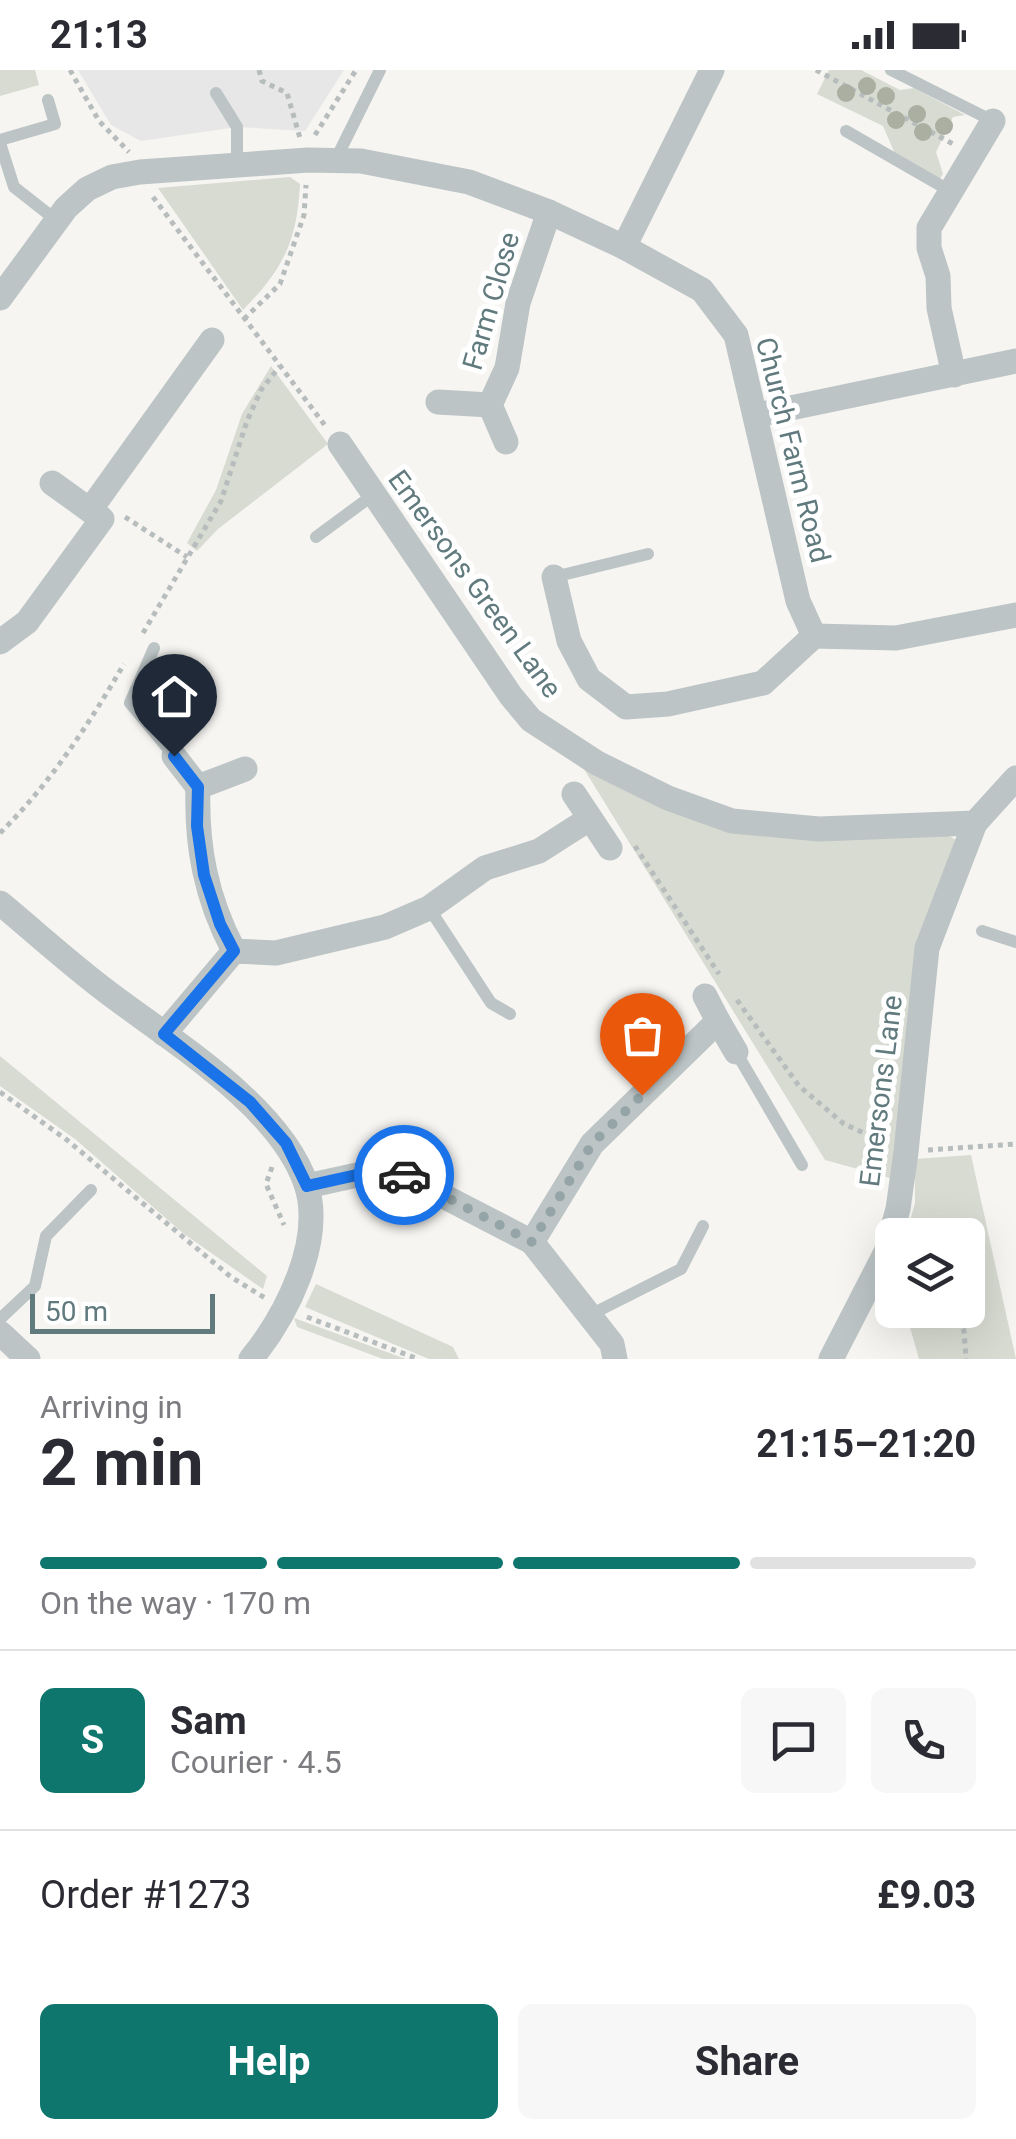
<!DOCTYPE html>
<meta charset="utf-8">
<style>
:root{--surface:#fff;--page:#f7f7f7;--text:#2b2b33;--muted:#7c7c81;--line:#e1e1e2;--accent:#0f766e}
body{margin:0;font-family:Roboto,sans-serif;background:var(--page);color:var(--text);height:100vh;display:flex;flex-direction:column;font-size:38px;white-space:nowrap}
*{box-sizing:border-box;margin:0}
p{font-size:32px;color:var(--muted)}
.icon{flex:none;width:55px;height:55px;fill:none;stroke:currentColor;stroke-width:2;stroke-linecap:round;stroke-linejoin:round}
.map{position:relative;height:1289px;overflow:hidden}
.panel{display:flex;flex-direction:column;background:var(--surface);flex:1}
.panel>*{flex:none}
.fabs{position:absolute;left:875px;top:1148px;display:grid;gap:20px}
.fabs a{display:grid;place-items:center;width:110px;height:110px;border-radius:15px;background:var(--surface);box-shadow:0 10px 40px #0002;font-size:50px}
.scale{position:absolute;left:30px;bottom:25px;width:185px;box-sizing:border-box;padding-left:10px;border:5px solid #617a7e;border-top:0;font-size:28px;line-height:35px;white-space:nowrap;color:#617a7e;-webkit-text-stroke:8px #fff;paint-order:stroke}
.pin{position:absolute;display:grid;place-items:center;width:85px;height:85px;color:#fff;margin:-102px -42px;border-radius:50% 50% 50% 0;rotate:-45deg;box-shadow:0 0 10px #0007}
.pin .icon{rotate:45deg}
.courier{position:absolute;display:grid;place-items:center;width:100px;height:100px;margin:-50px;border:8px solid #1a73e8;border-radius:50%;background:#fff;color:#222;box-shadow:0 2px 12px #0007}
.headline em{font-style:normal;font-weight:700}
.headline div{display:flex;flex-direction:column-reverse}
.headline{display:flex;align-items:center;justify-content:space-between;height:170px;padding:0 40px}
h1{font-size:65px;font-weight:700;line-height:75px}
.bar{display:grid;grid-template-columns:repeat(4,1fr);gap:15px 10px;align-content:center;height:120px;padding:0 40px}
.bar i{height:12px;border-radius:8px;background:var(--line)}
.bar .on{background:var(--accent)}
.bar p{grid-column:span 4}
.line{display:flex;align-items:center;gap:25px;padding:0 40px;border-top:2px solid var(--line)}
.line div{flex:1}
.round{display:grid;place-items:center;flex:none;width:105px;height:105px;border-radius:15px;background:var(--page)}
.action{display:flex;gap:20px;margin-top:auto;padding:20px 40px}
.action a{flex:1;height:115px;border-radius:15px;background:var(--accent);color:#fff;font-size:40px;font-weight:700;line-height:115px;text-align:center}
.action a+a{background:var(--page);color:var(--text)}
.status{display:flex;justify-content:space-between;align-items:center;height:70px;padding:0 50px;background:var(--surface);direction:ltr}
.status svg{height:28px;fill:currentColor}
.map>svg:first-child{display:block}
.built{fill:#e6e7e6}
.green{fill:#d8dbd1}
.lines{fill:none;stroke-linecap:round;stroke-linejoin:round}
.path{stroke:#b7bcbd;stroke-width:5;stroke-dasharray:5 5;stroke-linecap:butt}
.service{stroke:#bcc4c5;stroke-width:12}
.minor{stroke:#bcc4c5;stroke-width:25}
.tree{fill:#aaafa1}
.done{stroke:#95a5a7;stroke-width:10;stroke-dasharray:0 18}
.route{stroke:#1a73e8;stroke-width:12}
.labels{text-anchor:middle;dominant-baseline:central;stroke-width:10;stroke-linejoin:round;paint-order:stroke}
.street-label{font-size:28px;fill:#617a7e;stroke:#fff}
</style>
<div class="status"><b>21:13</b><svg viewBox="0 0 49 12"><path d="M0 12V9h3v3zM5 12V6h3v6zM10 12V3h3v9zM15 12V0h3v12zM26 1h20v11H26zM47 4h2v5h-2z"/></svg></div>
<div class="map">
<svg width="1016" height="1289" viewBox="0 0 1016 1289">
<rect width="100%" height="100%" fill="#f6f5f2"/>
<!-- built -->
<polygon class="built" points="78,0 344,0 305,61 237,57 141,71 111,55"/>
<!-- green -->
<g class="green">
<polygon points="0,0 35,0 39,15 0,26"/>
<polygon points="829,0 861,0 900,20 914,18 965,45 953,47 936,82 943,104 939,110 895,84 883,56 817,24"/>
<path d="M290 107 300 114C297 172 283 199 243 240L158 118Z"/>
<polygon points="271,296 328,374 218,459 197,481 187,473 216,420 242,344"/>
<polygon points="579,691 724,756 942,762 960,772 894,1109 825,1090"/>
<polygon points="0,986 267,1206 263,1219 184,1164 75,1069 0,1016"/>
<polygon points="971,1085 1016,1289 919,1289 905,1240 968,1240 968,1165 906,1165 915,1133 915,1089"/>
<polygon points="316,1214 453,1277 459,1289 429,1289 305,1237"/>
<polygon points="294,1248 406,1289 383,1289 297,1257"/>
</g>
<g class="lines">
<!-- path -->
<g class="path">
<polyline points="70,0 99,51 129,82"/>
<polyline points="259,0 262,11 287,23 300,68"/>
<polyline points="816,0 953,74"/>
<polyline points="315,65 356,0"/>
<polyline points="153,127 327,358"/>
<polyline points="244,249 280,214 304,145 306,115"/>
<polyline points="125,447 187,487"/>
<polyline points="143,563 221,431 247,351 261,320 280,296"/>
<path d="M0 763C50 714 89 654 124 594"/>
<polyline points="635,776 719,904"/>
<polyline points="737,930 799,1016 844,1054 884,1072"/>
<polyline points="0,1022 67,1070 231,1207 265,1228"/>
<polyline points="928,1080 1016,1074"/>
<polyline points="272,1097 266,1114 284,1155"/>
<polyline points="956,1240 964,1261 966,1289"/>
<polyline points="307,1247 418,1289"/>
</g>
<!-- service -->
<g class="service">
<polyline points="891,0 993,51"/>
<polyline points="216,23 237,57 237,94"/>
<polyline points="846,61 952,122"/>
<polyline points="0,70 55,54 48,30"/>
<polyline points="0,73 14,117 56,150"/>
<polyline points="335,91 380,0"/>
<polyline points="316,467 373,425"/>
<polyline points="554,507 648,484"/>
<polyline points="154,578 130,633 174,686"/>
<polyline points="429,838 491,933 510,944"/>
<polyline points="982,861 1016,872"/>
<polyline points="736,982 802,1095"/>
<polyline points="590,1245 681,1199 703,1156"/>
<polyline points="0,1249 35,1216 46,1166 91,1120"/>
</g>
<!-- minor -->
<g class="minor">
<polyline points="624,177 712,0"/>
<polyline points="0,228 66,138 87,119 112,107 140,102 308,90 361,91 469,112 549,142 624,177 702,220 736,265 798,531 814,566 763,613 668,634 626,637 589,609 569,571 554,507"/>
<polyline points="954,305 939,238 938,206 929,178 929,158 993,51"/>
<polyline points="438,332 490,335"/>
<polyline points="757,345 1016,291"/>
<polyline points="506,372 490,335 507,298 518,233 549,142"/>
<polyline points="340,374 511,626 531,650 597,693 668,728 732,751 819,759 975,753 1016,708"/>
<polyline points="90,440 212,270"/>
<polyline points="814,566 896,568 1016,545"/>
<polyline points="0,572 27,552 102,449 52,413"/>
<polyline points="174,686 198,717"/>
<polyline points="574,724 610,778"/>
<path d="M0 833C35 862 69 893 106 921 170 970 279 1035 306 1114 325 1171 286 1246 251 1289"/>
<path d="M234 881C206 828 196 776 198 717L245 699"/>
<polyline points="705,926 718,951"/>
<polyline points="164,964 234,881 276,883 385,857 429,838 485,798 539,781 589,749"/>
<polyline points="307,1116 389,1098 532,1172 612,1274 615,1289"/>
<polyline points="532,1172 592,1074 718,951 736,982"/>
<polyline points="0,1263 28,1289"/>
<polyline points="831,1289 886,1182 898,1139 906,1082 927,878 975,753"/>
</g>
</g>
<!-- trees -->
<g class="tree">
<circle cx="867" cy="16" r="9"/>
<circle cx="846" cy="23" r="9"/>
<circle cx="886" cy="26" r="9"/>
<circle cx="917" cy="44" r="9"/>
<circle cx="896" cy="50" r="9"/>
<circle cx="944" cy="56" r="9"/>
<circle cx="923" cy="62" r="9"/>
</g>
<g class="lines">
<!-- done -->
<polyline class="done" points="404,1105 532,1172 592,1074 642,1025"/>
<!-- route -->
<polyline class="route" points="174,686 198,717 197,756 204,805 220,854 234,881 164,964 250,1032 286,1073 307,1116 388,1098 404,1105"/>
</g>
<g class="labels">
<!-- street labels -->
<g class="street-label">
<text transform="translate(491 231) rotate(-74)">Farm Close</text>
<text transform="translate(793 380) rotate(76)">Church Farm Road</text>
<text transform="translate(475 514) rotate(54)">Emersons Green Lane</text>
<text transform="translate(881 1021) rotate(-83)">Emersons Lane</text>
</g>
</g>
</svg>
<div class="fabs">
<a><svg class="icon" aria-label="layers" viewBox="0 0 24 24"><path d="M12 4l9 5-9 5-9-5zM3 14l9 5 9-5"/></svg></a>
</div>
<div class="scale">50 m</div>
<div class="pin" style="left:642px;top:1025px;background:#ea580c"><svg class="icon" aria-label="bag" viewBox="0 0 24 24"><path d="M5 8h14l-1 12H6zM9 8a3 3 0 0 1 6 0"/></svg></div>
<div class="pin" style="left:174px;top:686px;background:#1f2937"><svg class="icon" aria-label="home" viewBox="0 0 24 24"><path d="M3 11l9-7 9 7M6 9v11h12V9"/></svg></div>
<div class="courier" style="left:404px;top:1105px"><svg class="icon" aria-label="car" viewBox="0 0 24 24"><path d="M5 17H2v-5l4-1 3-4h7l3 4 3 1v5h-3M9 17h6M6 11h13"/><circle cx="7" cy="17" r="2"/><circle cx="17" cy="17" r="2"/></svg></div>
</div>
<section class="panel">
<div class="headline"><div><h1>2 min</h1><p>Arriving in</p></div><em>21:15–21:20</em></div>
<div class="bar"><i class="on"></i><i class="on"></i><i class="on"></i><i></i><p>On the way · 170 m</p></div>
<div class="line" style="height:180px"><b class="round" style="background:var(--accent);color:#fff">S</b><div><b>Sam</b><p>Courier · 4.5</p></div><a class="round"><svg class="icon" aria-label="chat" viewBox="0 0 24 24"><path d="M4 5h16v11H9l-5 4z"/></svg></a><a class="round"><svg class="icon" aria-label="phone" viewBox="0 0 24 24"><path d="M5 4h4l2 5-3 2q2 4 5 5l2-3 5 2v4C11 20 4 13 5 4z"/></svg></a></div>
<div class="line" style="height:130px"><div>Order #1273</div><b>£9.03</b></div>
<div class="action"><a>Help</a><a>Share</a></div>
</section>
